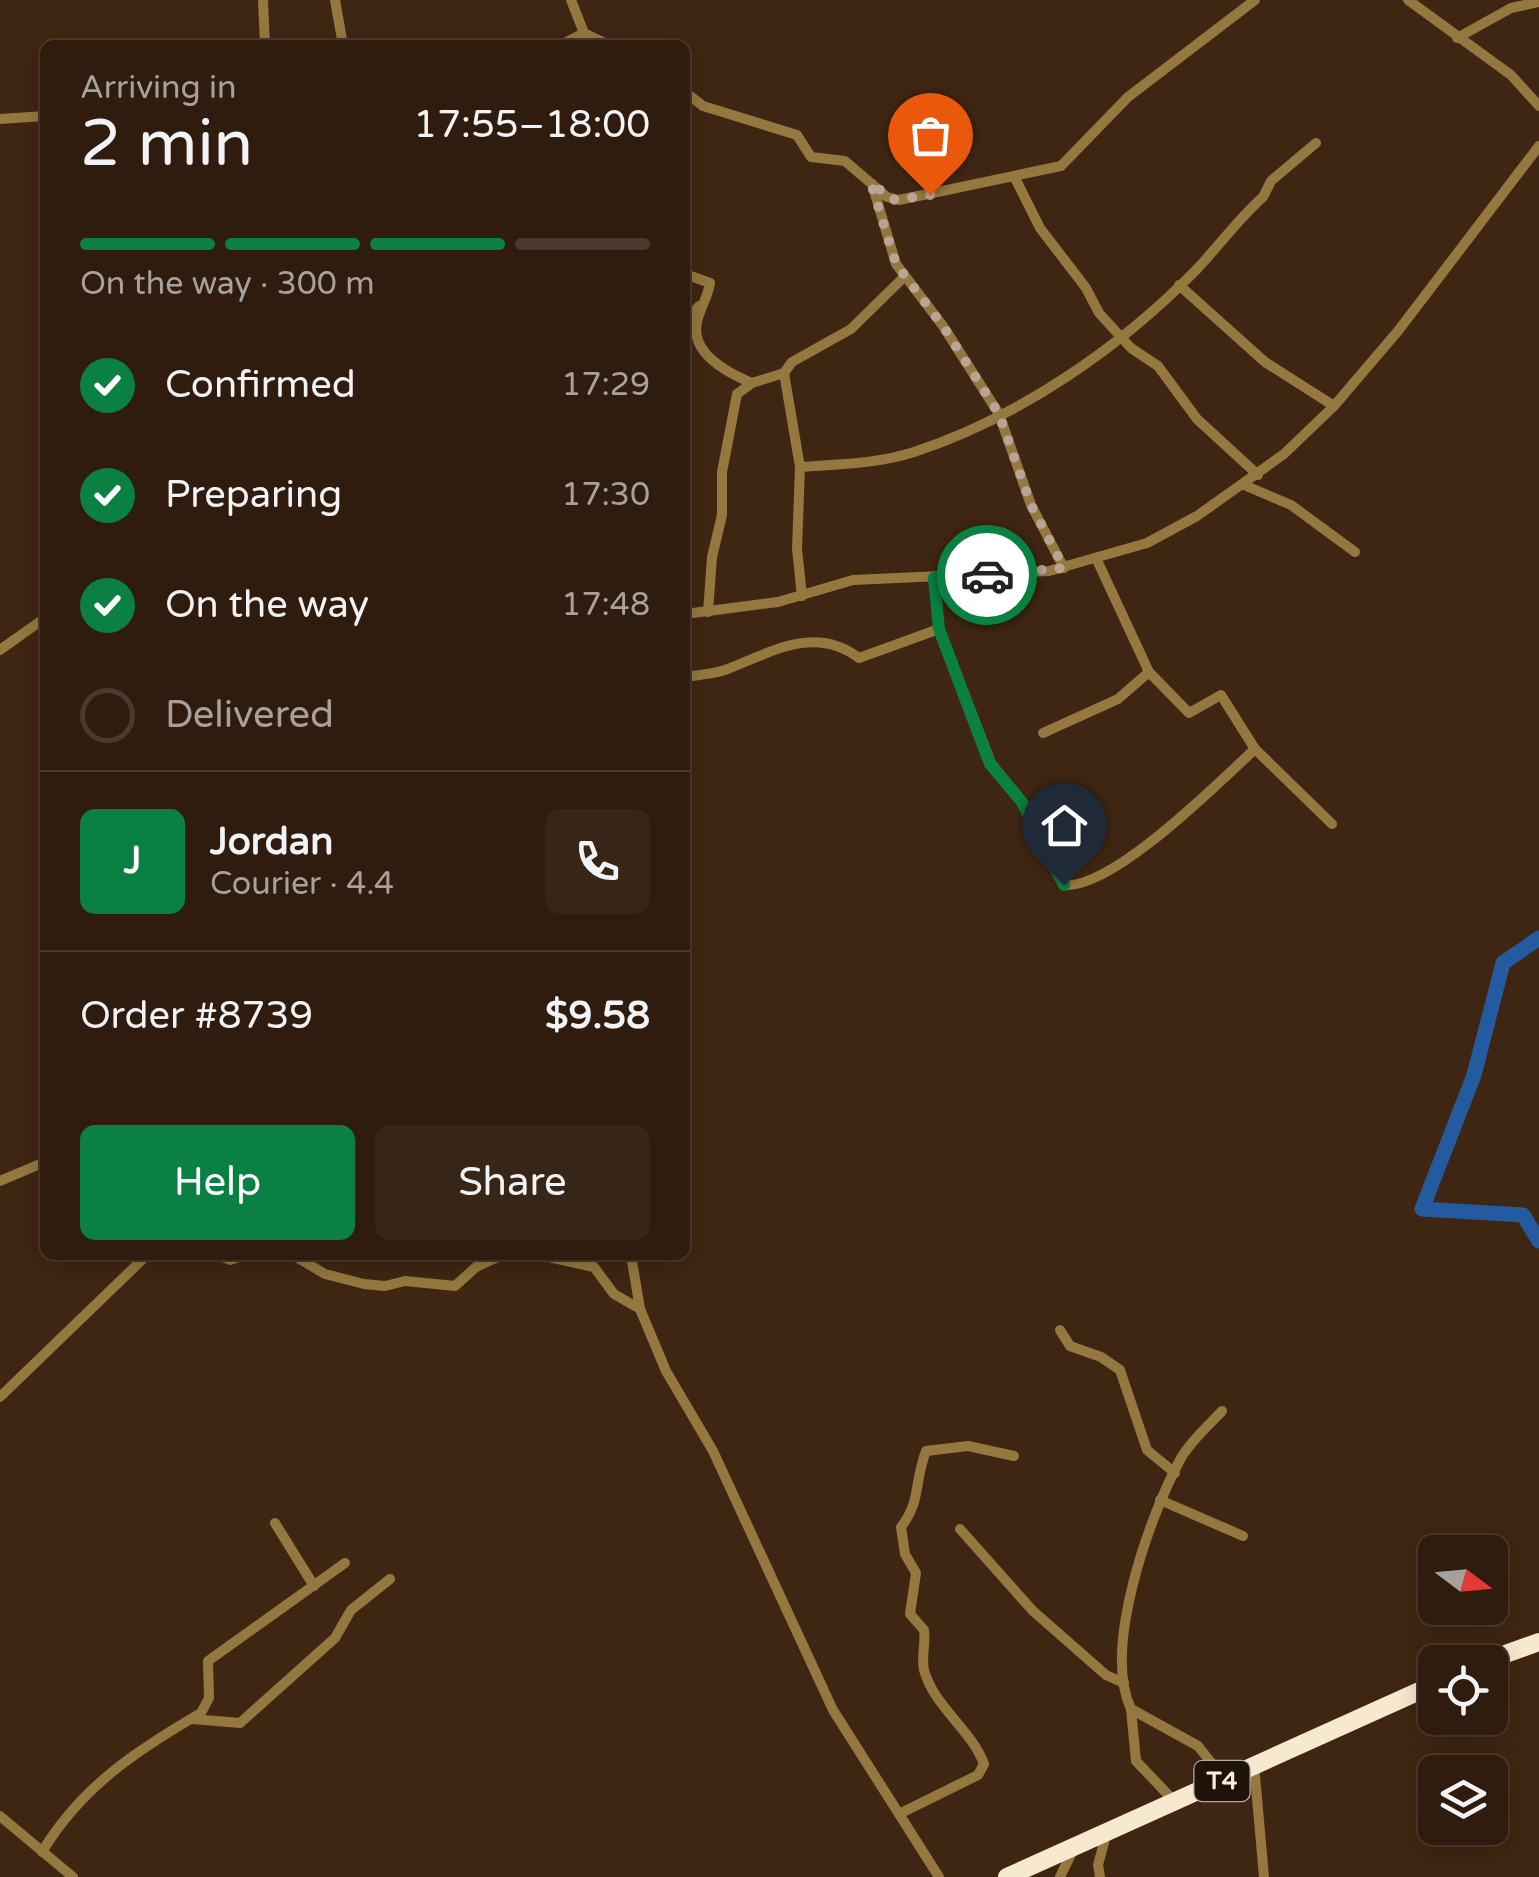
<!DOCTYPE html>
<meta charset="utf-8">
<style>
:root{--surface:#2f1c0e;--page:#372517;--text:#f1f3f6;--muted:#a7a19e;--line:#4a3a2e;--accent:#0b8043}
body{margin:0;font-family:"Varela Round",sans-serif;background:var(--page);color:var(--text);height:100vh;display:flex;flex-direction:column;font-size:38px;white-space:nowrap}
*{box-sizing:border-box;margin:0}
p{font-size:32px;color:var(--muted)}
.icon{flex:none;width:55px;height:55px;fill:none;stroke:currentColor;stroke-width:2;stroke-linecap:round;stroke-linejoin:round}
.map{position:relative;flex:1;overflow:hidden}
.details{position:absolute;left:40px;top:40px;width:650px;height:1220px;display:flex;flex-direction:column;background:var(--surface);border-radius:15px;box-shadow:0 5px 25px #0003,0 0 0 2px var(--line)}
.details>*{flex:none}
.needle{width:65px;rotate:106deg}
.buttons{position:absolute;left:1418px;top:1535px;display:grid;gap:20px}
.buttons a{display:grid;place-items:center;width:90px;height:90px;border-radius:15px;background:var(--surface);box-shadow:0 5px 25px #0003,0 0 0 2px var(--line);font-size:50px}
.pin{position:absolute;display:grid;place-items:center;width:85px;height:85px;color:#fff;margin:-102px -42px;border-radius:50% 50% 50% 0;rotate:-45deg;box-shadow:0 0 10px #0007}
.pin .icon{rotate:45deg}
.courier{position:absolute;display:grid;place-items:center;width:100px;height:100px;margin:-50px;border:8px solid #0b8043;border-radius:50%;background:#fff;color:#222;box-shadow:0 2px 12px #0007}
.overview em{font-style:normal;font-weight:600}
.overview div{display:flex;flex-direction:column-reverse}
.overview{display:flex;align-items:center;justify-content:space-between;height:170px;padding:0 40px}
h1{font-size:65px;font-weight:600;line-height:75px}
.bar{display:grid;grid-template-columns:repeat(4,1fr);gap:15px 10px;align-content:center;height:120px;padding:0 40px}
.bar i{height:12px;border-radius:8px;background:var(--line)}
.bar .active{background:var(--accent)}
.bar p{grid-column:span 4}
.line{display:flex;align-items:center;gap:25px;padding:0 40px;border-top:2px solid var(--line)}
.line div{flex:1}
.round{display:grid;place-items:center;flex:none;width:105px;height:105px;border-radius:15px;background:var(--page)}
ol{padding:0 40px;list-style:none}
li{display:flex;align-items:center;gap:30px;height:110px}
li p{margin-inline-start:auto}
li .icon{padding:10px;border-radius:50%;background:var(--accent);color:#fff;stroke-width:4}
li:last-child{color:var(--muted)}
li i{width:55px;height:55px;border:5px solid var(--line);border-radius:50%}
.primary-button{display:flex;gap:20px;margin-top:auto;padding:20px 40px}
.primary-button a{flex:1;height:115px;border-radius:15px;background:var(--accent);color:#fff;font-size:40px;font-weight:600;line-height:115px;text-align:center}
.primary-button a+a{background:var(--page);color:var(--text)}
.map>svg:first-child{display:block}
.lines{fill:none;stroke-linecap:round;stroke-linejoin:round}
.river{stroke:#245a9f;stroke-width:15}
.street{stroke:#94783f;stroke-width:10}
.highway{stroke:#f7e9d0;stroke-width:18}
.done{stroke:#b9a596;stroke-width:10;stroke-dasharray:0 18}
.route{stroke:#0b8043;stroke-width:12}
.labels{text-anchor:middle;dominant-baseline:central;stroke-width:10;stroke-linejoin:round;paint-order:stroke}
.shield{fill:#1e130a;stroke:#b8a99e;stroke-width:2.5}
.shield-label{font-size:25px;font-weight:bold;fill:#fae9dd}
</style>
<div class="map">
<svg width="1539" height="1877" viewBox="0 0 1539 1877">
<rect width="100%" height="100%" fill="#3f2612"/>
<g class="lines">
<!-- river -->
<polyline class="river" points="1539,938 1503,963 1474,1075 1422,1209 1523,1215 1539,1241"/>
<!-- street -->
<g class="street">
<polyline points="263,0 265,45"/>
<polyline points="335,0 343,45"/>
<polyline points="571,0 584,33"/>
<polyline points="1408,0 1511,75 1539,106"/>
<polyline points="1457,38 1511,8 1539,2"/>
<polyline points="561,45 584,33 609,45"/>
<polyline points="685,92 703,106 797,135 811,157 845,161 887,197 899,200 1061,166 1128,97 1255,0"/>
<polyline points="0,119 45,116"/>
<polyline points="1015,178 1040,228 1086,288 1099,313 1131,348 1158,366 1197,419 1258,475"/>
<polyline points="872,184 896,264 943,326 999,414 1031,505 1064,568"/>
<path d="M685 274 710 283C708 297 700 308 697 322 690 353 728 373 752 383"/>
<polyline points="1179,285 1265,362 1334,406"/>
<polyline points="685,322 699,306"/>
<polyline points="784,373 800,467 797,549 802,596"/>
<path d="M800 467C838 464 877 464 914 452 1018 418 1120 348 1196 270 1219 246 1238 219 1263 197L1271 181 1316 143"/>
<polyline points="1244,485 1291,505 1355,552"/>
<polyline points="1096,558 1149,672 1189,713 1221,695 1255,749 1332,824"/>
<path d="M934 578 939 629 991 763 1022 802 1063 885C1111 891 1218 783 1255 749"/>
<polyline points="708,612 712,557 722,515 722,472 737,394 752,383 784,373 792,362 851,329 904,277"/>
<polyline points="685,614 778,602 853,580 1049,571 1147,543 1197,516 1284,454 1334,406 1398,331 1539,146"/>
<polyline points="0,650 45,618"/>
<path d="M685 677C698 675 713 674 725 670 770 653 814 624 859 658L939 629"/>
<polyline points="1043,733 1118,699 1149,672"/>
<polyline points="0,1181 45,1162"/>
<polyline points="218,1255 230,1260 245,1255"/>
<polyline points="293,1255 325,1274 364,1284 385,1286 405,1281 455,1286 476,1267 502,1255"/>
<polyline points="540,1255 594,1267 614,1294 640,1309"/>
<polyline points="631,1255 640,1309 666,1371 713,1451 833,1710 939,1877"/>
<polyline points="1060,1330 1070,1346 1101,1357 1120,1370 1147,1450 1175,1473"/>
<polyline points="0,1397 147,1255"/>
<path d="M1222 1411C1208 1426 1191 1441 1181 1458 1150 1515 1102 1648 1131 1709L1198 1746 1225 1780"/>
<polyline points="1160,1500 1243,1536"/>
<polyline points="275,1523 314,1586"/>
<polyline points="960,1529 1033,1611 1106,1675 1124,1683"/>
<polyline points="1131,1709 1136,1761 1175,1802"/>
<polyline points="192,1719 240,1723 335,1638 351,1610 390,1579"/>
<polyline points="1254,1764 1264,1877"/>
<path d="M899 1814 978 1775 984 1764C971 1729 934 1707 924 1670 921 1658 926 1643 924 1630L910 1614 916 1573 905 1554 901 1527C921 1502 914 1482 926 1451L968 1446 1014 1456"/>
<polyline points="0,1816 73,1877"/>
<path d="M42 1852C81 1787 137 1750 201 1713L209 1698 208 1661 345 1563"/>
<polyline points="1060,1877 1074,1848"/>
<polyline points="1100,1877 1098,1865 1106,1835"/>
</g>
<!-- highway -->
<g class="highway">
<polyline points="1483,1662 1539,1642"/>
<polyline points="1007,1877 1435,1684"/>
</g>
</g>
<g class="lines">
<!-- done -->
<polyline class="done" points="930,195 893,200 871,183 896,264 943,326 999,414 1031,505 1064,568 987,575"/>
<!-- route -->
<polyline class="route" points="987,575 934,578 939,629 990,764 1022,802 1064,885"/>
</g>
<g class="labels">
<!-- shield labels -->
<rect class="shield" x="1194.5" y="1761" width="55" height="40" rx="8"/>
<g class="shield-label">
<text x="1222" y="1781">T4</text>
</g>
</g>
</svg>
<div class="buttons">
<a><svg class="needle" viewBox="-14 -14 28 28"><path d="M0-13l5 13h-10z" fill="#e53935"/><path d="M0 13l5-13h-10z" fill="#a7a19e"/></svg></a>
<a><svg class="icon" aria-label="locate" viewBox="0 0 24 24"><circle cx="12" cy="12" r="6"/><path d="M12 2v4M12 18v4M2 12h4M18 12h4"/></svg></a>
<a><svg class="icon" aria-label="layers" viewBox="0 0 24 24"><path d="M12 4l9 5-9 5-9-5zM3 14l9 5 9-5"/></svg></a>
</div>
<div class="pin" style="left:930px;top:195px;background:#ea580c"><svg class="icon" aria-label="bag" viewBox="0 0 24 24"><path d="M5 8h14l-1 12H6zM9 8a3 3 0 0 1 6 0"/></svg></div>
<div class="pin" style="left:1064px;top:885px;background:#1f2937"><svg class="icon" aria-label="home" viewBox="0 0 24 24"><path d="M3 11l9-7 9 7M6 9v11h12V9"/></svg></div>
<div class="courier" style="left:987px;top:575px"><svg class="icon" aria-label="car" viewBox="0 0 24 24"><path d="M5 17H2v-5l4-1 3-4h7l3 4 3 1v5h-3M9 17h6M6 11h13"/><circle cx="7" cy="17" r="2"/><circle cx="17" cy="17" r="2"/></svg></div>
<section class="details">
<div class="overview"><div><h1>2 min</h1><p>Arriving in</p></div><em>17:55–18:00</em></div>
<div class="bar"><i class="active"></i><i class="active"></i><i class="active"></i><i></i><p>On the way · 300 m</p></div>
<ol>
<li><svg class="icon" aria-label="check" viewBox="0 0 24 24"><path d="M5 12l5 5 9-10"/></svg>Confirmed<p>17:29</p></li>
<li><svg class="icon" aria-label="check" viewBox="0 0 24 24"><path d="M5 12l5 5 9-10"/></svg>Preparing<p>17:30</p></li>
<li><svg class="icon" aria-label="check" viewBox="0 0 24 24"><path d="M5 12l5 5 9-10"/></svg>On the way<p>17:48</p></li>
<li><i></i>Delivered</li>
</ol>
<div class="line" style="height:180px"><b class="round" style="background:var(--accent);color:#fff">J</b><div><b>Jordan</b><p>Courier · 4.4</p></div><a class="round"><svg class="icon" aria-label="phone" viewBox="0 0 24 24"><path d="M5 4h4l2 5-3 2q2 4 5 5l2-3 5 2v4C11 20 4 13 5 4z"/></svg></a></div>
<div class="line" style="height:130px"><div>Order #8739</div><b>$9.58</b></div>
<div class="primary-button"><a>Help</a><a>Share</a></div>
</section>
</div>
